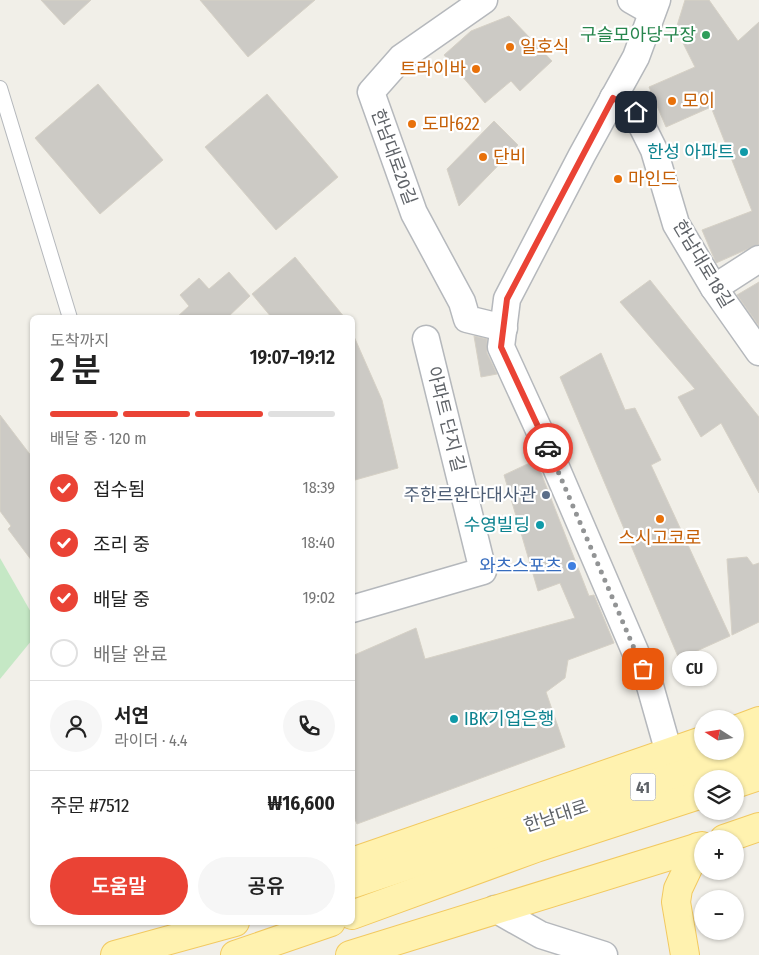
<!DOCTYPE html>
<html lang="ko">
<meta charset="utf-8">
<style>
:root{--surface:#fff;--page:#f6f6f6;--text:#222;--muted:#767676;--line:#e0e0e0;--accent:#ea4335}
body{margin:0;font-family:"Fira Sans Condensed","Noto Sans KR",sans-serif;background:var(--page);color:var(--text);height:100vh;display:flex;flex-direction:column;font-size:19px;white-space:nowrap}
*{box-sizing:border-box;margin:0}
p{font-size:16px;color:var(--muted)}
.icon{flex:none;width:28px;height:28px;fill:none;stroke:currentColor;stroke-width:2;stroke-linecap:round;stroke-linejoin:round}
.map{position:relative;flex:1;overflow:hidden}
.drawer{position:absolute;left:30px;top:315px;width:325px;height:610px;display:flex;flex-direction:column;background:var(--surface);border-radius:8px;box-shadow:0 1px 4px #0004}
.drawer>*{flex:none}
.needle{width:32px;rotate:282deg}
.buttons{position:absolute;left:694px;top:710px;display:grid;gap:10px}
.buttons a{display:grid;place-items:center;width:50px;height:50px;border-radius:50%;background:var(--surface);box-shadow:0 1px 4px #0004;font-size:25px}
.pin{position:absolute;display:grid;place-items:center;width:42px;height:42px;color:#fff;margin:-21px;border-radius:10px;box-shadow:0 2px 8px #0006}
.courier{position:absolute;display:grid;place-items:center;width:50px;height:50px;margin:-25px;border:4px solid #ea4335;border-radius:50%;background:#fff;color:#222;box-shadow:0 1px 6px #0007}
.bubble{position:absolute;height:35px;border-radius:18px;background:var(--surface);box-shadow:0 1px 4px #0004;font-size:16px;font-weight:600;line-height:35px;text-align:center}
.head em{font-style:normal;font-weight:600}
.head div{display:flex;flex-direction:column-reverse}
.head{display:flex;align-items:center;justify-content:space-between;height:85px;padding:0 20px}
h1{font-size:32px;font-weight:600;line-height:38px}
.bar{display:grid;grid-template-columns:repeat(4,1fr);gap:8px 5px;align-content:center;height:60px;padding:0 20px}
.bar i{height:6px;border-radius:4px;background:var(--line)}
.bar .selected{background:var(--accent)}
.bar p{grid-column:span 4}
.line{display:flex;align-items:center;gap:12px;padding:0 20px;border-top:1px solid var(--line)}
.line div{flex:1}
.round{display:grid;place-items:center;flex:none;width:52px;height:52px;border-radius:26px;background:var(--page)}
ol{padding:0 20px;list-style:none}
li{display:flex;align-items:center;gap:15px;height:55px}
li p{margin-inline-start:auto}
li .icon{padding:5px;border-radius:50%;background:var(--accent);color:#fff;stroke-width:4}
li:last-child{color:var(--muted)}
li i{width:28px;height:28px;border:2px solid var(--line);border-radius:50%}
.action{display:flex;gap:10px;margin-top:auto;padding:10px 20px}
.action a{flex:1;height:58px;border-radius:30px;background:var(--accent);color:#fff;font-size:20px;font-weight:600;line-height:58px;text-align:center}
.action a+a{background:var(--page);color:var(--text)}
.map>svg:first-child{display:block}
.green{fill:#c5e8c5}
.building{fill:#cccac5;stroke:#d6d1c6}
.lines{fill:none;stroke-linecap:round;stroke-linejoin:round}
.lane-casing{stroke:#b5b8bc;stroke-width:16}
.street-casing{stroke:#b5b8bc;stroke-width:29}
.primary-casing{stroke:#f2c960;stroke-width:30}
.lane{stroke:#fff;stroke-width:14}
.street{stroke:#fff;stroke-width:26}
.primary{stroke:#fff2af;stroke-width:28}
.done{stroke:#929495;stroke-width:5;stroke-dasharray:0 9}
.route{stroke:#ea4335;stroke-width:6}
.leisure-dot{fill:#2e9e5b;stroke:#fff;stroke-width:2}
.food-dot{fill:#e8710a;stroke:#fff;stroke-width:2}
.culture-dot{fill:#0f9aa8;stroke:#fff;stroke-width:2}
.service-dot{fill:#5c6f8a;stroke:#fff;stroke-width:2}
.shop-dot{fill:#3f7fe0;stroke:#fff;stroke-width:2}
.labels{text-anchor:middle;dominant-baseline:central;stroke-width:4.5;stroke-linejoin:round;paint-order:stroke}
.shield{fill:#fff;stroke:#8f9295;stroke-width:1}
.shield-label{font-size:16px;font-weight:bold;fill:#5f6368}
.leisure-label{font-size:18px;fill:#27864d;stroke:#fff;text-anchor:end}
.food-label{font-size:18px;fill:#c56008;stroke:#fff;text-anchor:start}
.culture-label{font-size:18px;fill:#0d838f;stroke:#fff;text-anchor:end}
.street-label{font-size:18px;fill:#5f6368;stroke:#fff}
.service-label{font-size:18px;fill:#4e5e75;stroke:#fff;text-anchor:end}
.shop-label{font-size:18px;fill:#366cbe;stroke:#fff;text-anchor:end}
</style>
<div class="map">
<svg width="759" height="955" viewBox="0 0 759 955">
<rect width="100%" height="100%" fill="#f1efe8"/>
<!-- green -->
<polygon class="green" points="0,558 32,614 32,640 0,679"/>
<!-- building -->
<g class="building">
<polygon points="41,0 91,0 64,25"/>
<polygon points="200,0 315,0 248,57"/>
<polygon points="685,0 709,0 738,41 759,22 759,244 716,263 702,230 752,211 711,107 666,127 649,87 695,67 676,29"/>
<polygon points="509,16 552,61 520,91 511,81 485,103 444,55 471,31"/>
<polygon points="98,84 163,160 100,214 35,138"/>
<polygon points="267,94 338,177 276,230 205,147"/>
<polygon points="494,121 518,145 459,206 447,169"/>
<polygon points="295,257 345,318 272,318 252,294"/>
<polygon points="229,272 250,296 227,318 176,318 189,306 180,295 199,278 209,289"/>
<polygon points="650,280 759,417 759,493 721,423 701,437 678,397 695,389 620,302"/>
<polygon points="759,282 759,326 737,295"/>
<polygon points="352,332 382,400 398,468 355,480 352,466"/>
<polygon points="474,336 487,339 487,353 497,374 481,377"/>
<polygon points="601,353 625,410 635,408 661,460 651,465 730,636 679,659 560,377"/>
<polygon points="0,415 32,457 32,561 8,529 11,526 0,511"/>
<polygon points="536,460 589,596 594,595 614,643 568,660 565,678 546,692 565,747 357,824 352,812 352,656 416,628 425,659 575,618 560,583 538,591 504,475"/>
<polygon points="747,557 753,565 759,563 759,622 732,635 727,559"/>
</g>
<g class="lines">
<defs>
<polyline id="lane" points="0,88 70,318"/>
<g id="street">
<polyline points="484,0 401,58 371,92 414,213 462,302 467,319 504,328"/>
<polyline points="631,0 652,12"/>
<polyline points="657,0 636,57 582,155 507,299 501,347 555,465 650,686 669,753"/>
<polyline points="613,98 635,112 654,150 676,224 714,288 759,352"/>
<polyline points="714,288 759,259"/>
<polyline points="352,609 483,571 426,339"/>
<polyline points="495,909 541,935 604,955"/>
</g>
<g id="primary">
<polyline points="735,730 759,721"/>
<polyline points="735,784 759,776"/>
<polyline points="724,839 759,827"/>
<polyline points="352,862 702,741"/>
<polyline points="352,884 759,749"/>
<polyline points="352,915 536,848 702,794"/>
<polyline points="115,955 235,922"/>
<polyline points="235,955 331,922"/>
<polyline points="350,955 702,846"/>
<polyline points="685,955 676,902 678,889 698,847"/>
</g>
</defs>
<!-- lane casing -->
<use href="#lane" class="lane-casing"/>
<!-- street casing -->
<use href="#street" class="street-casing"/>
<!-- primary casing -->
<use href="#primary" class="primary-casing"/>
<!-- lane -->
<use href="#lane" class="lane"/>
<!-- street -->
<use href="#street" class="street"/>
<!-- primary -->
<use href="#primary" class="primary"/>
</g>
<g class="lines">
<!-- done -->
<polyline class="done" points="548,448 643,669"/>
<!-- route -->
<polyline class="route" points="548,448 501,347 507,299 613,98 636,112"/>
</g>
<!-- markers -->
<circle class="leisure-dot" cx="706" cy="35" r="5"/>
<g class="food-dot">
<circle cx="510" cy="47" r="5"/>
<circle cx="476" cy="69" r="5"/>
<circle cx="672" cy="101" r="5"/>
<circle cx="412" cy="124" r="5"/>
<circle cx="483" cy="157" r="5"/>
<circle cx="618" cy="179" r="5"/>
<circle cx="660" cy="519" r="5"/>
</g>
<g class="culture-dot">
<circle cx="744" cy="152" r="5"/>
<circle cx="540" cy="525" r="5"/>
<circle cx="454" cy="719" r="5"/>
</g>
<circle class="service-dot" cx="546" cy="495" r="5"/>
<circle class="shop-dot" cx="572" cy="566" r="5"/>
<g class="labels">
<!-- shield labels -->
<rect class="shield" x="630.5" y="773.5" width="25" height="27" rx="4"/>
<g class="shield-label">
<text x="643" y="787">41</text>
</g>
<!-- leisure labels -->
<g class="leisure-label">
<text x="696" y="35">구슬모아당구장</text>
</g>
<!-- food labels -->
<g class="food-label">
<text x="520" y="47">일호식</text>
<text x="466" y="69" text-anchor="end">트라이바</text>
<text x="682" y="101">모이</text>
<text x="422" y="124">도마622</text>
<text x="493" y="157">단비</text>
<text x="628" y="179">마인드</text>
<text x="660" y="538" text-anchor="middle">스시고코로</text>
</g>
<!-- culture labels -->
<g class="culture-label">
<text x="734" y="152">한성 아파트</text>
<text x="530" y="525">수영빌딩</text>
<text x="464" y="719" text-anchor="start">IBK기업은행</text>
</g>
<!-- street labels -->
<g class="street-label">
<text transform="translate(394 157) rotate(70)">한남대로20길</text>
<text transform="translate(703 264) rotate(59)">한남대로18길</text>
<text transform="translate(446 419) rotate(76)">아파트 단지 길</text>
<text transform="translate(556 816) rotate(-18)">한남대로</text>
</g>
<!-- service labels -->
<g class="service-label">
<text x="536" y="495">주한르완다대사관</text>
</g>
<!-- shop labels -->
<g class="shop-label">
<text x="562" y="566">와츠스포츠</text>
</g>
</g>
</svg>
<div class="buttons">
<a><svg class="needle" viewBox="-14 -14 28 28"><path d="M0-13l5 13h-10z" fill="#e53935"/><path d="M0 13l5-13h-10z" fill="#767676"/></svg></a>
<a><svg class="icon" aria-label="layers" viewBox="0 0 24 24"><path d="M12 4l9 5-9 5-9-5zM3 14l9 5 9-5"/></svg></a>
<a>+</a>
<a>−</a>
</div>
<div class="pin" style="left:643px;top:669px;background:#ea580c"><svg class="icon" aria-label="bag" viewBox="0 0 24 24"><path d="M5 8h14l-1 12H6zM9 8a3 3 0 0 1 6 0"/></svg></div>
<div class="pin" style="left:636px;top:112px;background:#1f2937"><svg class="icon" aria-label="home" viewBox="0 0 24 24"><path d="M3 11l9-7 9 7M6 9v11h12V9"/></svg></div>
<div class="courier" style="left:548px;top:448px"><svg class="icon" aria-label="car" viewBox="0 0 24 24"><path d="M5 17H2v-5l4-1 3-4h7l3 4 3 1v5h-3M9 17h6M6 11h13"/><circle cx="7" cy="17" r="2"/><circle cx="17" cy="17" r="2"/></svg></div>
<div class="bubble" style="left:672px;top:651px;width:45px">CU</div>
<section class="drawer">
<div class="head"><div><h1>2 분</h1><p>도착까지</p></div><em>19:07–19:12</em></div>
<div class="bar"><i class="selected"></i><i class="selected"></i><i class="selected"></i><i></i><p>배달 중 · 120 m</p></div>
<ol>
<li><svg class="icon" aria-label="check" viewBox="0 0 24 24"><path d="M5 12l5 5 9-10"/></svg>접수됨<p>18:39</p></li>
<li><svg class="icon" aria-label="check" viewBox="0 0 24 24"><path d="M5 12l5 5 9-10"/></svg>조리 중<p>18:40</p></li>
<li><svg class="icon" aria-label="check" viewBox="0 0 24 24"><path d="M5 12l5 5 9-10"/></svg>배달 중<p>19:02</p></li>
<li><i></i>배달 완료</li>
</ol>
<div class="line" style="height:90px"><a class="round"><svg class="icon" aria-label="person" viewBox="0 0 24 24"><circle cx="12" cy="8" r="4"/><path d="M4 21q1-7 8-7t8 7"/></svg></a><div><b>서연</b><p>라이더 · 4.4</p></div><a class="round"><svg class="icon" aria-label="phone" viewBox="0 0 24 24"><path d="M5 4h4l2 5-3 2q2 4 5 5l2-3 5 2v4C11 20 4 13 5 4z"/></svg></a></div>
<div class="line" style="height:65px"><div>주문 #7512</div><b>₩16,600</b></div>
<div class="action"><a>도움말</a><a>공유</a></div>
</section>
</div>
